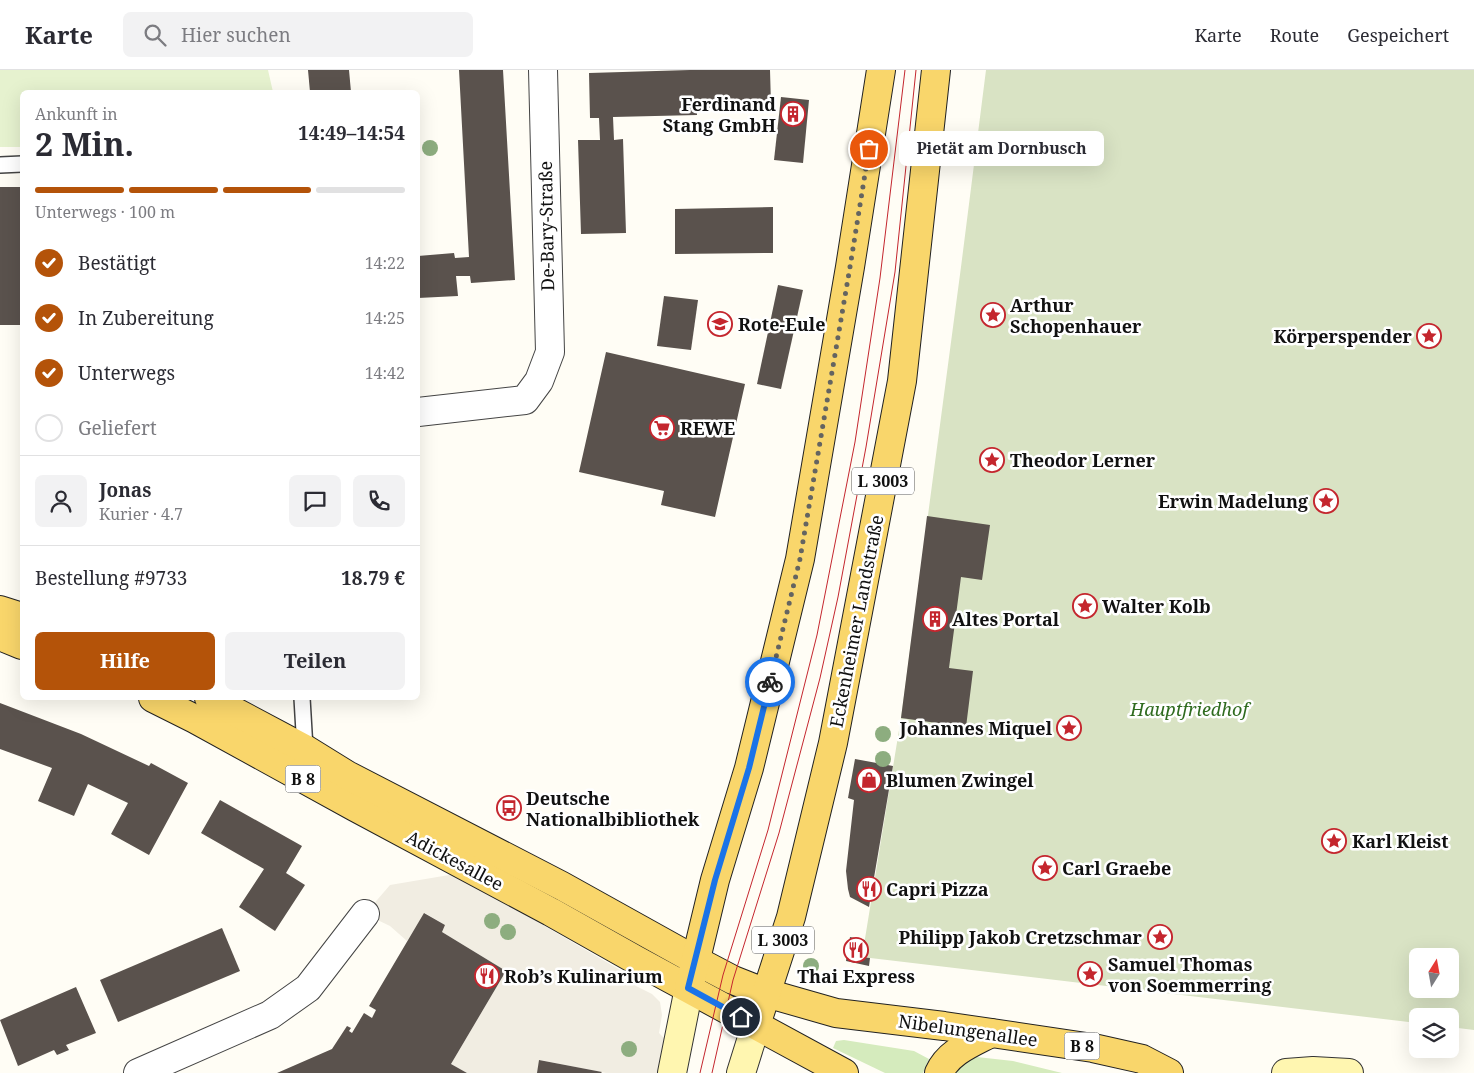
<!DOCTYPE html>
<html lang="de">
<meta charset="utf-8">
<style>
:root{--surface:#fff;--page:#f2f2f3;--text:#2b2b33;--muted:#7c7c81;--line:#e1e1e2;--accent:#b45309}
body{margin:0;font-family:"Noto Serif",serif;background:var(--page);color:var(--text);height:100vh;display:flex;flex-direction:column;font-size:19px;white-space:nowrap}
*{box-sizing:border-box;margin:0}
p{font-size:16px;color:var(--muted)}
.icon{flex:none;width:28px;height:28px;fill:none;stroke:currentColor;stroke-width:2;stroke-linecap:round;stroke-linejoin:round}
.map{position:relative;flex:1;overflow:hidden}
.panel{position:absolute;left:20px;top:20px;width:400px;height:610px;display:flex;flex-direction:column;background:var(--surface);border-radius:8px;box-shadow:0 5px 20px #0002}
.panel>*{flex:none}
.needle{width:32px;rotate:11deg}
.fabs{position:absolute;left:1409px;top:878px;display:grid;gap:10px}
.fabs a{display:grid;place-items:center;width:50px;height:50px;border-radius:8px;background:var(--surface);box-shadow:0 5px 20px #0002;font-size:25px}
.pin{position:absolute;display:grid;place-items:center;width:42px;height:42px;color:#fff;margin:-21px;border:2px solid #fff;border-radius:50%;box-shadow:0 1px 5px #0007}
.courier{position:absolute;display:grid;place-items:center;width:50px;height:50px;margin:-25px;border:4px solid #1a73e8;border-radius:50%;background:#fff;color:#222;box-shadow:0 1px 6px #0007}
.bubble{position:absolute;height:35px;border-radius:8px;background:var(--surface);box-shadow:0 5px 20px #0002;font-size:16px;font-weight:700;line-height:35px;text-align:center}
.overview em{font-style:normal;font-weight:700}
.overview div{display:flex;flex-direction:column-reverse}
.overview{display:flex;align-items:center;justify-content:space-between;height:85px;padding:0 15px}
h1{font-size:32px;font-weight:700;line-height:38px}
.bar{display:grid;grid-template-columns:repeat(4,1fr);gap:8px 5px;align-content:center;height:60px;padding:0 15px}
.bar i{height:6px;border-radius:4px;background:var(--line)}
.bar .on{background:var(--accent)}
.bar p{grid-column:span 4}
.line{display:flex;align-items:center;gap:12px;padding:0 15px;border-top:1px solid var(--line)}
.line div{flex:1}
.round{display:grid;place-items:center;flex:none;width:52px;height:52px;border-radius:8px;background:var(--page)}
ol{padding:0 15px;list-style:none}
li{display:flex;align-items:center;gap:15px;height:55px}
li p{margin-inline-start:auto}
li .icon{padding:5px;border-radius:50%;background:var(--accent);color:#fff;stroke-width:4}
li:last-child{color:var(--muted)}
li i{width:28px;height:28px;border:2px solid var(--line);border-radius:50%}
.cta{display:flex;gap:10px;margin-top:auto;padding:10px 15px}
.cta a{flex:1;height:58px;border-radius:8px;background:var(--accent);color:#fff;font-size:20px;font-weight:700;line-height:58px;text-align:center}
.cta a+a{background:var(--page);color:var(--text)}
header{display:flex;align-items:center;gap:30px;box-sizing:border-box;height:70px;padding:0 25px;background:var(--surface);border-bottom:1px solid var(--line)}
header strong{font-size:24px}
nav{display:flex;gap:28px;margin-inline-start:auto;font-size:18px}
.search{width:350px;height:45px;background:var(--page);display:flex;align-items:center;gap:12px;box-sizing:border-box;padding:0 18px;border-radius:8px;color:var(--muted);font-size:19px}
.map>svg:first-child{display:block}
.green{fill:#d5ebbd}
.cemetery{fill:#d9e3c4;fill-rule:evenodd}
.pitch{fill:#e6f2cf}
.plaza{fill:#f1ede2}
.building{fill:#5a524d}
.lines{fill:none;stroke-linecap:round;stroke-linejoin:round}
.lane-casing{stroke:#444;stroke-width:18}
.street-casing{stroke:#444;stroke-width:30}
.secondary-casing{stroke:#333;stroke-width:30}
.primary-casing{stroke:#222;stroke-width:30}
.lane{stroke:#fff;stroke-width:15}
.street{stroke:#fff;stroke-width:28}
.secondary{stroke:#fff6b0;stroke-width:28}
.primary{stroke:#f9d66b;stroke-width:28}
.tram{stroke:#c4262e;stroke-width:1}
.tree{fill:#8dad7f}
.done{stroke:#646461;stroke-width:5;stroke-dasharray:0 9}
.route{stroke:#1a73e8;stroke-width:6}
.labels{text-anchor:middle;dominant-baseline:central;stroke-width:5;stroke-linejoin:round;paint-order:stroke}
.shield{fill:#fff;stroke:#585858;stroke-width:1}
.shield-label{font-size:16px;font-weight:bold;fill:#111}
.poi-label{font-size:18px;font-weight:bold;fill:#111;stroke:#fff;text-anchor:start}
.street-label{font-size:18px;fill:#111;stroke:#fff}
.park-label{font-size:18px;font-style:italic;fill:#2f6b1f;stroke:#fff}
</style>
<header>
<strong>Karte</strong>
<div class="search"><svg class="icon" aria-label="search" viewBox="0 0 24 24"><circle cx="10" cy="10" r="6"/><path d="M15 15l6 6"/></svg>Hier suchen</div>
<nav><a>Karte</a><a>Route</a><a>Gespeichert</a></nav>
</header>
<div class="map">
<svg width="1474" height="1003" viewBox="0 0 1474 1003">
<rect width="100%" height="100%" fill="#fffdf5"/>
<!-- green -->
<g class="green">
<polygon points="844,970 914,981 929,989 923,1003 885,1003 833,978 836,971"/>
<polygon points="977,987 1013,991 1062,1003 951,1003 963,991"/>
</g>
<!-- cemetery -->
<path class="cemetery" d="M986 0H1474V960L1450 957V946H1418L1417 953 862 887 901 648 961 197ZM1418 886H1450V919H1418Z"/>
<!-- pitch -->
<polygon class="pitch" points="0,0 268,0 273,22 22,22 22,77 0,77"/>
<!-- plaza -->
<polygon class="plaza" points="455,804 622,901 624,907 630,913 652,924 660,932 662,945 659,963 665,969 658,1003 606,1003 540,990 537,1003 467,1003 451,994 506,901 442,862 445,855 425,843 407,871 390,856 365,844 390,815"/>
<!-- building -->
<g class="building">
<polygon points="308,0 349,0 351,22 310,22"/>
<polygon points="459,0 503,0 515,210 471,213 470,206 456,206 458,226 418,228 418,186 454,183 455,188 469,187"/>
<polygon points="690,0 770,0 771,35 697,38 697,45 613,47 614,70 623,69 626,163 581,164 578,70 600,70 599,48 590,48 589,3"/>
<polygon points="781,27 809,30 803,93 774,90"/>
<rect x="0" y="117" width="22" height="138"/>
<polygon points="773,137 773,183 675,184 675,139"/>
<polygon points="778,215 803,220 781,319 757,314"/>
<polygon points="664,226 698,230 691,280 657,276"/>
<polygon points="606,282 745,314 715,447 661,435 664,421 579,402"/>
<polygon points="927,446 990,455 982,510 961,507 949,598 973,601 966,657 901,648"/>
<polygon points="0,633 81,664 149,696 151,693 188,713 149,785 111,764 128,733 88,714 74,746 38,731 52,698 0,679"/>
<polygon points="855,689 893,696 869,837 850,827 848,819 846,801 854,730 848,728"/>
<polygon points="220,730 302,776 286,803 305,815 275,861 239,837 264,799 201,763"/>
<polygon points="424,843 445,855 442,862 506,901 451,994 467,1003 277,1003 332,979 347,956 351,958 349,961 352,963 364,943 372,948 376,940 369,936"/>
<polygon points="222,858 240,901 118,952 100,910"/>
<polygon points="850,867 865,870 862,887 870,888 869,896 846,891"/>
<polygon points="76,917 96,963 66,975 69,980 57,985 54,980 18,996 0,950"/>
<polygon points="539,990 602,1002 601,1003 537,1003"/>
</g>
<g class="lines">
<defs>
<g id="lane">
<polyline points="0,95 22,94"/>
<polyline points="302,628 305,679"/>
</g>
<g id="street">
<polyline points="418,342 525,330 539,311 550,282 543,0"/>
<polyline points="138,1003 270,945 308,918 365,844"/>
</g>
<g id="secondary">
<polyline points="672,1003 689,918"/>
<polyline points="741,1003 756,955"/>
<polyline points="1286,1003 1313,1001 1349,1003"/>
</g>
<g id="primary">
<polyline points="0,540 22,547"/>
<polyline points="0,566 22,575"/>
<polyline points="153,628 195,649 355,737 551,842 636,890 844,1003"/>
<polyline points="209,628 305,679 347,705 562,816 695,890 733,910 766,923 836,943 944,956 1093,978 1142,989 1169,1003"/>
<polyline points="689,918 715,810 749,698 800,489 850,197 881,0"/>
<polyline points="756,955 791,847 833,673 902,311 936,0"/>
<path d="M939 1003C948 982 972 973 991 963"/>
</g>
</defs>
<!-- lane casing -->
<use href="#lane" class="lane-casing"/>
<!-- street casing -->
<use href="#street" class="street-casing"/>
<!-- secondary casing -->
<use href="#secondary" class="secondary-casing"/>
<!-- primary casing -->
<use href="#primary" class="primary-casing"/>
<!-- lane -->
<use href="#lane" class="lane"/>
<!-- street -->
<use href="#street" class="street"/>
<!-- secondary -->
<use href="#secondary" class="secondary"/>
<!-- primary -->
<use href="#primary" class="primary"/>
<!-- tram -->
<g class="tram">
<polyline points="700,1003 723,905 768,760 817,565 855,372 880,208 905,0"/>
<polyline points="712,1003 733,910 779,763 820,608 838,527 866,377 895,202 916,0"/>
</g>
</g>
<!-- trees -->
<g class="tree">
<circle cx="430" cy="78" r="8"/>
<circle cx="883" cy="664" r="8"/>
<circle cx="883" cy="689" r="8"/>
<circle cx="492" cy="851" r="8"/>
<circle cx="508" cy="862" r="8"/>
<circle cx="811" cy="896" r="8"/>
<circle cx="629" cy="979" r="8"/>
</g>
<g class="lines">
<!-- done -->
<polyline class="done" points="770,612 800,489 850,197 869,79"/>
<!-- route -->
<polyline class="route" points="741,947 688,918 715,810 749,698 770,612"/>
</g>
<!-- icons -->
<defs>
<symbol id="building-ring" viewBox="-11 -11 22 22"><circle r="9.5" fill="#fff" stroke="#c4262e" stroke-width="1.5"/><path d="M-4-6H4V6H1V3H-1V6H-4ZM-2.5-4.3h1.7v1.8h-1.7ZM.8-4.3h1.7v1.8H.8ZM-2.5-1h1.7V.8h-1.7ZM.8-1h1.7V.8H.8Z" fill="#c4262e"/></symbol>
<symbol id="sight-ring" viewBox="-11 -11 22 22"><circle r="9.5" fill="#fff" stroke="#c4262e" stroke-width="1.5"/><path d="M0-6L1.8-2.2L6-1.7L2.9 1.2L3.7 5.4L0 3.3L-3.7 5.4L-2.9 1.2L-6-1.7L-1.8-2.2Z" fill="#c4262e"/></symbol>
<symbol id="school-ring" viewBox="-11 -11 22 22"><circle r="9.5" fill="#fff" stroke="#c4262e" stroke-width="1.5"/><path d="M0-5L7-2L0 1L-7-2ZM-4 1L0 2.5L4 1V4Q0 6-4 4Z" fill="#c4262e"/></symbol>
<symbol id="supermarket-ring" viewBox="-11 -11 22 22"><circle r="9.5" fill="#fff" stroke="#c4262e" stroke-width="1.5"/><path d="M-6-5.5h2.5l.6 2H6L4.5 2H-2.5L-4.4-4H-6ZM-1.5 3.2a1.3 1.3 0 1 0 .1 0ZM3 3.2a1.3 1.3 0 1 0 .1 0Z" fill="#c4262e"/></symbol>
<symbol id="shop-ring" viewBox="-11 -11 22 22"><circle r="9.5" fill="#fff" stroke="#c4262e" stroke-width="1.5"/><path d="M-5-2.5h2.3a2.7 3.5 0 0 1 5.4 0H5L5.5 6h-11ZM-1.5-2.5h3a1.5 2.3 0 0 0-3 0Z" fill="#c4262e"/></symbol>
<symbol id="bus-ring" viewBox="-11 -11 22 22"><circle r="9.5" fill="#fff" stroke="#c4262e" stroke-width="1.5"/><path d="M-5-6H5V4H4V6H2V4H-2V6H-4V4H-5ZM-3.5-4V0h7V-4ZM-3.5 1.2v1.5H-2V1.2ZM2 1.2v1.5H3.5V1.2Z" fill="#c4262e"/></symbol>
<symbol id="restaurant-ring" viewBox="-11 -11 22 22"><circle r="9.5" fill="#fff" stroke="#c4262e" stroke-width="1.5"/><path d="M-5-6h1v4h1v-4h1v4h1v-4h1v5L-1.5 .5V6h-2V.5L-5-1ZM5-6V6H3V1.5H1.5Q1.5-4 5-6Z" fill="#c4262e"/></symbol>
</defs>
<g fill-rule="evenodd">
<use href="#building-ring" x="779" y="30" width="28" height="28"/>
<use href="#sight-ring" x="979" y="231" width="28" height="28"/>
<use href="#school-ring" x="706" y="240" width="28" height="28"/>
<use href="#sight-ring" x="1415" y="252" width="28" height="28"/>
<use href="#supermarket-ring" x="648" y="344" width="28" height="28"/>
<use href="#sight-ring" x="978" y="376" width="28" height="28"/>
<use href="#sight-ring" x="1312" y="417" width="28" height="28"/>
<use href="#sight-ring" x="1071" y="522" width="28" height="28"/>
<use href="#building-ring" x="921" y="535" width="28" height="28"/>
<use href="#sight-ring" x="1055" y="644" width="28" height="28"/>
<use href="#shop-ring" x="855" y="696" width="28" height="28"/>
<use href="#bus-ring" x="495" y="724" width="28" height="28"/>
<use href="#sight-ring" x="1320" y="757" width="28" height="28"/>
<use href="#sight-ring" x="1031" y="784" width="28" height="28"/>
<use href="#restaurant-ring" x="855" y="805" width="28" height="28"/>
<use href="#sight-ring" x="1146" y="853" width="28" height="28"/>
<use href="#restaurant-ring" x="842" y="866" width="28" height="28"/>
<use href="#sight-ring" x="1076" y="890" width="28" height="28"/>
<use href="#restaurant-ring" x="473" y="892" width="28" height="28"/>
</g>
<g class="labels">
<!-- shield labels -->
<g class="shield">
<rect x="852" y="397.5" width="62" height="27" rx="4"/>
<rect x="285.5" y="695.5" width="35" height="27" rx="4"/>
<rect x="752" y="856.5" width="62" height="27" rx="4"/>
<rect x="1064.5" y="962.5" width="35" height="27" rx="4"/>
</g>
<g class="shield-label">
<text x="883" y="411">L 3003</text>
<text x="303" y="709">B 8</text>
<text x="783" y="870">L 3003</text>
<text x="1082" y="976">B 8</text>
</g>
<!-- poi labels -->
<g class="poi-label">
<text x="776" y="34" text-anchor="end">Ferdinand<tspan x="776" dy="21">Stang GmbH</tspan></text>
<text x="1010" y="235">Arthur<tspan x="1010" dy="21">Schopenhauer</tspan></text>
<text x="738" y="254">Rote-Eule</text>
<text x="1412" y="266" text-anchor="end">Körperspender</text>
<text x="680" y="358">REWE</text>
<text x="1010" y="390">Theodor Lerner</text>
<text x="1308" y="431" text-anchor="end">Erwin Madelung</text>
<text x="1102" y="536">Walter Kolb</text>
<text x="952" y="549">Altes Portal</text>
<text x="1052" y="658" text-anchor="end">Johannes Miquel</text>
<text x="886" y="710">Blumen Zwingel</text>
<text x="526" y="728">Deutsche<tspan x="526" dy="21">Nationalbibliothek</tspan></text>
<text x="1352" y="771">Karl Kleist</text>
<text x="1062" y="798">Carl Graebe</text>
<text x="886" y="819">Capri Pizza</text>
<text x="1142" y="867" text-anchor="end">Philipp Jakob Cretzschmar</text>
<text x="1108" y="894">Samuel Thomas<tspan x="1108" dy="21">von Soemmerring</tspan></text>
<text x="504" y="906">Rob’s Kulinarium</text>
<text x="856" y="906" text-anchor="middle">Thai Express</text>
</g>
<!-- street labels -->
<g class="street-label">
<text transform="translate(546 156) rotate(-91)">De-Bary-Straße</text>
<text transform="translate(856 551) rotate(-79)">Eckenheimer Landstraße</text>
<text transform="translate(455 790) rotate(28)">Adickesallee</text>
<text transform="translate(968 960) rotate(8)">Nibelungenallee</text>
</g>
<!-- park labels -->
<g class="park-label">
<text x="1189" y="639">Hauptfriedhof</text>
</g>
</g>
</svg>
<div class="fabs">
<a><svg class="needle" viewBox="-14 -14 28 28"><path d="M0-13l5 13h-10z" fill="#e53935"/><path d="M0 13l5-13h-10z" fill="#7c7c81"/></svg></a>
<a><svg class="icon" aria-label="layers" viewBox="0 0 24 24"><path d="M12 4l9 5-9 5-9-5zM3 14l9 5 9-5"/></svg></a>
</div>
<div class="pin" style="left:869px;top:79px;background:#ea580c"><svg class="icon" aria-label="bag" viewBox="0 0 24 24"><path d="M5 8h14l-1 12H6zM9 8a3 3 0 0 1 6 0"/></svg></div>
<div class="pin" style="left:741px;top:947px;background:#1f2937"><svg class="icon" aria-label="home" viewBox="0 0 24 24"><path d="M3 11l9-7 9 7M6 9v11h12V9"/></svg></div>
<div class="courier" style="left:770px;top:612px"><svg class="icon" aria-label="bike" viewBox="0 0 24 24"><circle cx="6" cy="16" r="4"/><circle cx="18" cy="16" r="4"/><path d="M6 16l4-8h5l3 8M10 8l3 8H6M13 5h3"/></svg></div>
<div class="bubble" style="left:899px;top:61px;width:205px">Pietät am Dornbusch</div>
<section class="panel">
<div class="overview"><div><h1>2 Min.</h1><p>Ankunft in</p></div><em>14:49–14:54</em></div>
<div class="bar"><i class="on"></i><i class="on"></i><i class="on"></i><i></i><p>Unterwegs · 100 m</p></div>
<ol>
<li><svg class="icon" aria-label="check" viewBox="0 0 24 24"><path d="M5 12l5 5 9-10"/></svg>Bestätigt<p>14:22</p></li>
<li><svg class="icon" aria-label="check" viewBox="0 0 24 24"><path d="M5 12l5 5 9-10"/></svg>In Zubereitung<p>14:25</p></li>
<li><svg class="icon" aria-label="check" viewBox="0 0 24 24"><path d="M5 12l5 5 9-10"/></svg>Unterwegs<p>14:42</p></li>
<li><i></i>Geliefert</li>
</ol>
<div class="line" style="height:90px"><a class="round"><svg class="icon" aria-label="person" viewBox="0 0 24 24"><circle cx="12" cy="8" r="4"/><path d="M4 21q1-7 8-7t8 7"/></svg></a><div><b>Jonas</b><p>Kurier · 4.7</p></div><a class="round"><svg class="icon" aria-label="chat" viewBox="0 0 24 24"><path d="M4 5h16v11H9l-5 4z"/></svg></a><a class="round"><svg class="icon" aria-label="phone" viewBox="0 0 24 24"><path d="M5 4h4l2 5-3 2q2 4 5 5l2-3 5 2v4C11 20 4 13 5 4z"/></svg></a></div>
<div class="line" style="height:65px"><div>Bestellung #9733</div><b>18.79 €</b></div>
<div class="cta"><a>Hilfe</a><a>Teilen</a></div>
</section>
</div>
